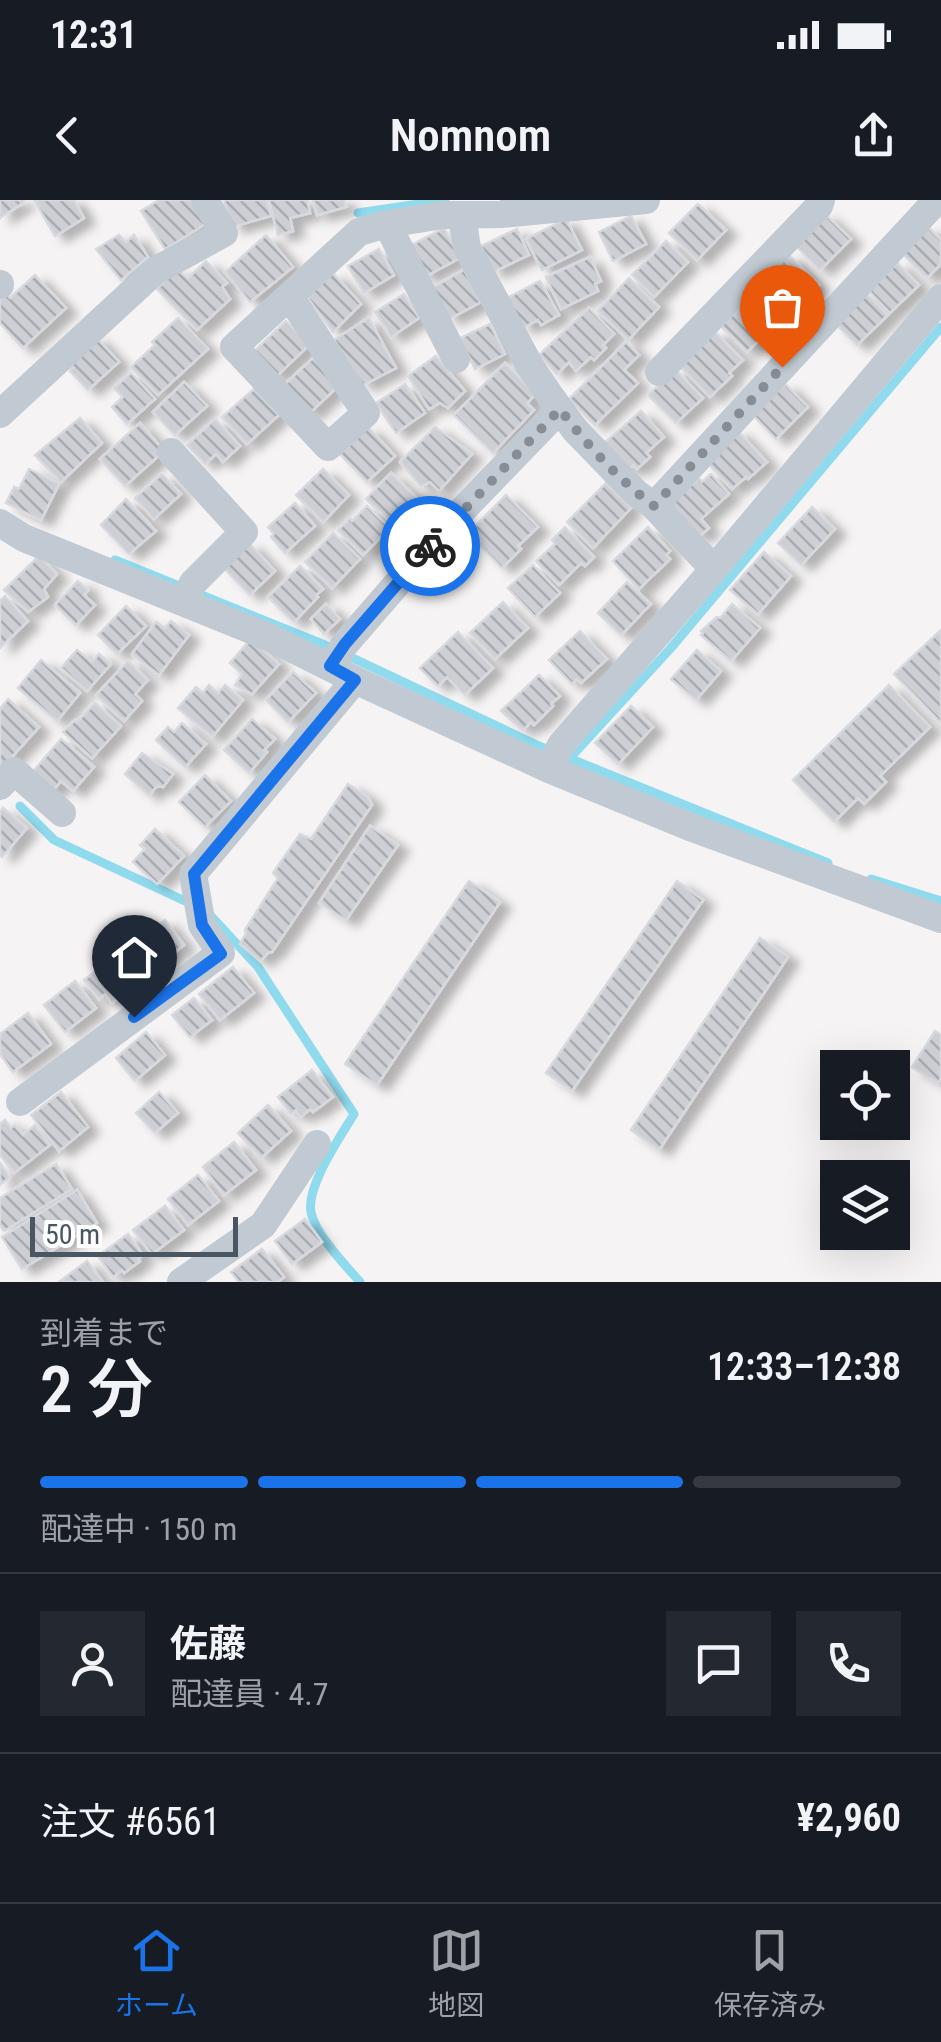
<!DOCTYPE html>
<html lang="ja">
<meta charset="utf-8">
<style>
:root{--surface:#171b24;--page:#242831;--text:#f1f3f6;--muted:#9ea1a6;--line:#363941;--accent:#1a73e8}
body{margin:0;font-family:"Roboto Condensed","Noto Sans JP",sans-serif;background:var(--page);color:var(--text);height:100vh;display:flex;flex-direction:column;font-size:38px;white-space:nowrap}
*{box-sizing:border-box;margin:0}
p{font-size:32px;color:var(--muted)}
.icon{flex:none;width:55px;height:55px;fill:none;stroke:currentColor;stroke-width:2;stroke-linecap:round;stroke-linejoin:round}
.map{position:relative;height:1082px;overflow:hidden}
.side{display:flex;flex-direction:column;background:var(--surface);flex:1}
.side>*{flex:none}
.tools{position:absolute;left:820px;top:850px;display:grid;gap:20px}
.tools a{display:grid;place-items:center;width:90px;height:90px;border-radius:0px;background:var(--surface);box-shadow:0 10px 40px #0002;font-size:50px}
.scale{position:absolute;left:30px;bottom:25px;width:208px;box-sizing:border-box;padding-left:10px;border:5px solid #4a5661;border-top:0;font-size:28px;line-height:35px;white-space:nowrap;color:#4a5661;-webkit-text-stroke:8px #fff;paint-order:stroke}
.pin{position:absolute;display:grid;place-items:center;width:85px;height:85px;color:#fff;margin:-102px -42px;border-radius:50% 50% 50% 0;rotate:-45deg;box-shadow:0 0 10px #0007}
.pin .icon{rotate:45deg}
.courier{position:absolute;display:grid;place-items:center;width:100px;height:100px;margin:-50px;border:8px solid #1a73e8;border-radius:50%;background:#fff;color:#222;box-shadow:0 2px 12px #0007}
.overview em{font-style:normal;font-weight:600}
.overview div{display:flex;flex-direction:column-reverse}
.overview{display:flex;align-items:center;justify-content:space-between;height:170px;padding:0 40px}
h1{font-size:65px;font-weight:600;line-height:75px}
.bar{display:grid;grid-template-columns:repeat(4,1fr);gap:15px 10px;align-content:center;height:120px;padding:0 40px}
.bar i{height:12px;border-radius:8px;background:var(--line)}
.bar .active{background:var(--accent)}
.bar p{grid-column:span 4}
.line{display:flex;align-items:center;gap:25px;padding:0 40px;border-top:2px solid var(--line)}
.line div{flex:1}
.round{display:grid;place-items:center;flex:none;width:105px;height:105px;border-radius:0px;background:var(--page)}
.status{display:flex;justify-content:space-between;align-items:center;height:70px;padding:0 50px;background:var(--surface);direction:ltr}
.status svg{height:28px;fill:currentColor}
header{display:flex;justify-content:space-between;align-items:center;height:130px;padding:0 40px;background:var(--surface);font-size:45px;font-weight:600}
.dock{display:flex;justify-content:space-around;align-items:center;height:140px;border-top:2px solid var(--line);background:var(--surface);font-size:28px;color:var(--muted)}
.dock a{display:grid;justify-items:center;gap:5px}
.dock .active{color:var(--accent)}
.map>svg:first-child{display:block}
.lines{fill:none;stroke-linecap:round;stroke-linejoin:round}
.stream{stroke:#90daee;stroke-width:9}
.building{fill:url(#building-back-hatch);stroke:#d7d9de;stroke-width:2.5;filter:url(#shadow)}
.minor{stroke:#c1cad2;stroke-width:28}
.done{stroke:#868d94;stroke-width:10;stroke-dasharray:0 18}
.route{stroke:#1a73e8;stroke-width:12}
</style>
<div class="status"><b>12:31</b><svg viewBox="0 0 49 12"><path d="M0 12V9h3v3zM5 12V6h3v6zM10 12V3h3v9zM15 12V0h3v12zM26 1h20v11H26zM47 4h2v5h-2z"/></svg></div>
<header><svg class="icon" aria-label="back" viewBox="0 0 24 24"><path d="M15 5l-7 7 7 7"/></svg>Nomnom<svg class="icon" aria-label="share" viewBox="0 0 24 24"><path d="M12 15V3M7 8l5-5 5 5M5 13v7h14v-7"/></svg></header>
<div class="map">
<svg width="941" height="1082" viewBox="0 0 941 1082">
<defs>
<pattern id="building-back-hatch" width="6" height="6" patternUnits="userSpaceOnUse" patternTransform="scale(2.5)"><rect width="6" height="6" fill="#cdcfd5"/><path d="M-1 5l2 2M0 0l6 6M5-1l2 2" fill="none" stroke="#a8abb0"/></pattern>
<filter id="shadow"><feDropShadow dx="11" dy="6" stdDeviation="5" flood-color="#0004"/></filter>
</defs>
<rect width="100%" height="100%" fill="#f5f3f3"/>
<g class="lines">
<!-- stream -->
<g class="stream">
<polyline points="358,13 445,0"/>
<polyline points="115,360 325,445 539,546 828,663"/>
<polyline points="570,558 670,449 941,127"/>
<polyline points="20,606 54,640 185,701"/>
<polyline points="871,679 941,701"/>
<path d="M211 716 258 767 354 914C341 936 306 986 311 1012 315 1034 346 1066 360 1082"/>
</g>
</g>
<!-- building -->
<g class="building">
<polygon points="0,0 23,0 24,2 0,18"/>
<polygon points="34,0 74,0 84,18 55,36"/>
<polygon points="159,0 193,0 207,23 165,49 141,11"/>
<polygon points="224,0 266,0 271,16 232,27"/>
<polygon points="269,0 307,0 310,13 290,18 293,31 278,35"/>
<polygon points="313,0 344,0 346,7 317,15"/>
<polygon points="698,4 726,30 697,60 669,33"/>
<polygon points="825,14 851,39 820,70 795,45"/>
<polygon points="631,16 646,44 613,61 599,32"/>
<polygon points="566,19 582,50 542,70 526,39"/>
<polygon points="928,27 941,40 941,64 927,78 902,53"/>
<polygon points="444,28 460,58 424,77 408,47"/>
<polygon points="517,29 529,55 493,72 481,46"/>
<polygon points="119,35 126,42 134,35 148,57 121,80 96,49"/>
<polygon points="266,35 293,67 250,102 225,72"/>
<polygon points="666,41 688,62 654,97 632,75"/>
<polygon points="379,49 394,75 364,93 348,66"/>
<polygon points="789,55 819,85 790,114 760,83"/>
<polygon points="590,57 601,81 595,84 598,91 561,109 546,77"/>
<polygon points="206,61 227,83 222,87 230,99 197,130 157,89 176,69 188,78"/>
<polygon points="897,63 919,85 890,113 869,91"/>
<polygon points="464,70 481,102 449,119 432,88"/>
<polygon points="333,73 361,104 333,132 307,97"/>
<polygon points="35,75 66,108 23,148 0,123 0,97 5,92 10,98"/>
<polygon points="629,78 659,107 628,140 598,111"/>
<polygon points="540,81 559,115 541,125 538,120 523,128 507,98"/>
<polygon points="865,92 888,115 857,145 834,122"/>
<polygon points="404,94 419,118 391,137 375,112"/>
<polygon points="754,94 779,121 747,152 721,126"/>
<polygon points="589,108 614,134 603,145 606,148 594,160 591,157 576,171 569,162 557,174 539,155"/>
<polygon points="178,118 208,149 158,195 131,167 155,145 152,142"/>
<polygon points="369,118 396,168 363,185 334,140"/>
<polygon points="286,121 309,145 275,178 253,152"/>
<polygon points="490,124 505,154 475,169 460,138"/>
<polygon points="714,131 743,160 729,173 732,176 710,197 679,165"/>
<polygon points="95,136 119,162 88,190 70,171 73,167 68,162"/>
<polygon points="626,142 639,155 624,170 638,183 595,225 569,199"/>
<polygon points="436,156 465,191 448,208 440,203 429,209 408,176"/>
<polygon points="314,157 337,187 309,214 283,186"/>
<polygon points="505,163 536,194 527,203 534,210 493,253 454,215"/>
<polygon points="675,169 703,198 676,223 648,195"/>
<polygon points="131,173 155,199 127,224 112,207 123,197 114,188"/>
<polygon points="184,182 207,206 175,235 153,212"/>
<polygon points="405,184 425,213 396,233 376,203"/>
<polygon points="785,184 808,207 776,239 753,215"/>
<polygon points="255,188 279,215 247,244 222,217"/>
<polygon points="641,211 664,237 646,253 650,257 637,269 633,265 628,270 604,243"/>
<polygon points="80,218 102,243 59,284 58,279 35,255"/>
<polygon points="215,219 240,246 223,262 216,254 205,264 187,245"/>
<polygon points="140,223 164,251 125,286 100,259"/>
<polygon points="368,227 395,256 367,282 340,254"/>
<polygon points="435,227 472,254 439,291 430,282 421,286 400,262"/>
<polygon points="737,230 767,262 748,279 746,277 732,289 705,260"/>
<polygon points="29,269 59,284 41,320 6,303 14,287 19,289"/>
<polygon points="323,269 349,295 323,322 296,295"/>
<polygon points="391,273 417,298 392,324 366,299"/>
<polygon points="162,274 181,294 154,319 135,298"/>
<polygon points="711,274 729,294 701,319 709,328 698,337 669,305 699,278 702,282"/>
<polygon points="606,283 631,308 593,348 567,322"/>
<polygon points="506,295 538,327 518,346 521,349 502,368 468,333"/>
<polygon points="126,299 156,331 129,354 101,325"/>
<polygon points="295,303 315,326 285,353 271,337 274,334 268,327"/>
<polygon points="367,306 390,328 363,355 338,330 350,318 352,321"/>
<polygon points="812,307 835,329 801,365 778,343"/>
<polygon points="565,327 594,357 585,366 581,363 559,385 536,361 555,344 552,340"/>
<polygon points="648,327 670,351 666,355 670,359 639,389 613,361"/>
<polygon points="333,333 360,359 332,388 305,362"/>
<polygon points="249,343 275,371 250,395 223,367"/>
<polygon points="764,352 791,376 758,414 730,390"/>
<polygon points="39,356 57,374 44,389 48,397 28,412 4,390"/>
<polygon points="533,365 560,393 535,417 508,388"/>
<polygon points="300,366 323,389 316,395 318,397 294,422 268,397"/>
<polygon points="78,381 88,390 84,395 95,405 76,425 55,405"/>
<polygon points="627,382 651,404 621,435 598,413"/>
<polygon points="5,396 28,421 0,448 0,401"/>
<polygon points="503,402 528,428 495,459 470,433"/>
<polygon points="326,404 340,419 324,434 311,419"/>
<polygon points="732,404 760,428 731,461 701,435 703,433 701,431 717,417 720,418"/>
<polygon points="126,406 146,426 117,454 98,435"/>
<polygon points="171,421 189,435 159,475 132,454 156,422 165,428"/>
<polygon points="941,430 941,523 894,474"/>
<polygon points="580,431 607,459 581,483 577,479 572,484 549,460"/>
<polygon points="458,432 493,468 465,495 447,477 438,486 420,468"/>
<polygon points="251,439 279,464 252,494 235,485 242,474 230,463"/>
<polygon points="77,450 92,462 99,454 111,464 87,491 61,468"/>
<polygon points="697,450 721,471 696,500 671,479"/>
<polygon points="41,460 80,493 57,521 18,488"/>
<polygon points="128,461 148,480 135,494 142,501 124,521 96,495"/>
<polygon points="293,472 316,493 288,522 266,500"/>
<polygon points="539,475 560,496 551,504 553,506 534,525 531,522 523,530 501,511"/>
<polygon points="209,485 218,493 225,485 243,500 212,537 178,508 196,487 203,493"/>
<polygon points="889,485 930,527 880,576 886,582 864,604 858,598 834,622 793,580"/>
<polygon points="8,499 39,527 0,570 0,509"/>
<polygon points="95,503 121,526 92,558 63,532 75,520 77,522"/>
<polygon points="631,506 653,527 618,564 595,543"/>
<polygon points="252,519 275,539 264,550 267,552 249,573 224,550"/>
<polygon points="182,523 206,544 185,567 156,540 168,527 174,532"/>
<polygon points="61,539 94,567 73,591 61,581 51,593 30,575"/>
<polygon points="142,553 173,574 163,587 157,586 149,595 125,574"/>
<polygon points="205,575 231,601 205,627 179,602"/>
<polygon points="348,584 368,597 372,605 272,752 269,752 260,761 240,744 246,733 245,730 278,678 273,673 300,634 311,639"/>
<polygon points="3,608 27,628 2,657 0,655 0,612"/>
<polygon points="370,626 398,645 346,720 319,703"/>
<polygon points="155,629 184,656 157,684 133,662 145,649 140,645"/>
<polygon points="469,681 500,702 377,885 345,864"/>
<polygon points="677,681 703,700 572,891 546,873"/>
<polygon points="165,720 184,745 151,771 132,746"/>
<polygon points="760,738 788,757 659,950 631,930"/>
<polygon points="120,752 141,780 112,803 105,794 99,799 84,780"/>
<polygon points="233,767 254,793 220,820 199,794"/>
<polygon points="75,781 96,808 65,832 44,805"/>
<polygon points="194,798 212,820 190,837 172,815"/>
<polygon points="28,813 51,844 13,872 0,854 0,834"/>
<polygon points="935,831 941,835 941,878 938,883 912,867"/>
<polygon points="146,832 165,855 135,881 116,858"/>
<polygon points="312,870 333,897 313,912 310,909 301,917 296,910 291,914 278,897"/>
<polygon points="61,892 88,927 59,951 31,915"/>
<polygon points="159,892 178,913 155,933 136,913"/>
<polygon points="268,905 291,931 261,958 238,933"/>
<polygon points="5,920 11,928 15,925 23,935 35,925 50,945 14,973 0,955 0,924"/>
<polygon points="234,942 256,970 224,995 203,967"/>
<polygon points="0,963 10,977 0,985"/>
<polygon points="56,964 72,989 4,1031 0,1025 0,998"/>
<polygon points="198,975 219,1001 188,1025 168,999"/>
<polygon points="77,990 97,1023 22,1069 2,1037"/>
<polygon points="165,1006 184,1030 152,1054 133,1030"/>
<polygon points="305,1019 322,1042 292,1064 275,1041"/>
<polygon points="128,1034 143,1055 138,1059 140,1061 124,1073 122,1070 113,1077 98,1056"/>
<polygon points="262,1049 284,1077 278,1082 239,1082 231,1072"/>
<polygon points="87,1061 103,1082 59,1082"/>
</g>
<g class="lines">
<!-- minor -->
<g class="minor">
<polyline points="462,15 467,48 530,166 551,197 575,230 636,293 654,306 714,369"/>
<polyline points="387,24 456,159"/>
<polyline points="0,84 0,85"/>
<polyline points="290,97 366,213 328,247 234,147 359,32 387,24 443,15 501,14 646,0"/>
<polyline points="659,172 819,6 821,0"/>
<polyline points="0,214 155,71 224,33 205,0"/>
<polyline points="171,252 244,332 193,383 183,401"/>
<polyline points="654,306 937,0"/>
<polyline points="0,323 24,338 271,438 355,480 549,569 690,627 941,719"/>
<polyline points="331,466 345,444 448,325 560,209"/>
<polyline points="549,569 561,545 714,369 941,98"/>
<polyline points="0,586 14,571 62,613"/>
<polyline points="20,902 221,753 202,725 193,674 355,480"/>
<polyline points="181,1082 263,1025 317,944"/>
</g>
</g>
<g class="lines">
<!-- done -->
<path class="done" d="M430 346 560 209C586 244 619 280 654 306L782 167"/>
<!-- route -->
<polyline class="route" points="134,817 221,754 202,725 194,674 355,480 330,466 345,444 430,346"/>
</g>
</svg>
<div class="tools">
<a><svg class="icon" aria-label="locate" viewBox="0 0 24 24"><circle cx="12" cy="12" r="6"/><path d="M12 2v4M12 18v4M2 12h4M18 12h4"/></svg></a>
<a><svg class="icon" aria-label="layers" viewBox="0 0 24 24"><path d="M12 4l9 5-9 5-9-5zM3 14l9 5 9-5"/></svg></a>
</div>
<div class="scale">50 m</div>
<div class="pin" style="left:782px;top:167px;background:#ea580c"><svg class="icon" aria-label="bag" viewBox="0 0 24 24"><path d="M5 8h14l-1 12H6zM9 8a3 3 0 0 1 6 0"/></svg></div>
<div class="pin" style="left:134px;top:817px;background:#1f2937"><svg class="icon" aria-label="home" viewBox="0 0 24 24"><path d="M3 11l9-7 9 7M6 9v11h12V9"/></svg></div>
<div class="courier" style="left:430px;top:346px"><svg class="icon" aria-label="bike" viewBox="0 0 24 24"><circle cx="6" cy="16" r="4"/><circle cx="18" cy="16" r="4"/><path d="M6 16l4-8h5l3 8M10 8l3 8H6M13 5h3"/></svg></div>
</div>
<section class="side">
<div class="overview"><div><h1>2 分</h1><p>到着まで</p></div><em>12:33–12:38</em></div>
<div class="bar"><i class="active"></i><i class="active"></i><i class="active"></i><i></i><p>配達中 · 150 m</p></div>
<div class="line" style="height:180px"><a class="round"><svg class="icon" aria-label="person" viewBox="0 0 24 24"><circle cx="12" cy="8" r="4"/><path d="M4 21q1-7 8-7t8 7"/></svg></a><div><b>佐藤</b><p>配達員 · 4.7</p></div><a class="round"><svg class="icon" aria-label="chat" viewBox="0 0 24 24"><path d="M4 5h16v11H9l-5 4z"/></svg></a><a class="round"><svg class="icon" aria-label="phone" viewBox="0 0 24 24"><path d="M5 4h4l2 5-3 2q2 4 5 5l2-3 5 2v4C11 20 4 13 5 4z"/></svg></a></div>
<div class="line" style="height:130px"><div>注文 #6561</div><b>¥2,960</b></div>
</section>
<nav class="dock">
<a class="active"><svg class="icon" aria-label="home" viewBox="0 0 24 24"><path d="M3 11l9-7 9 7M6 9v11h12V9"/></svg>ホーム</a>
<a><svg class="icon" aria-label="map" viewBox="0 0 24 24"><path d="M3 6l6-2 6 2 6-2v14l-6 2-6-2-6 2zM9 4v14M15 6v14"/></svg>地図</a>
<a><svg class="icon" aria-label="saved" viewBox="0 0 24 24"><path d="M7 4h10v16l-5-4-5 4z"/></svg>保存済み</a>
</nav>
